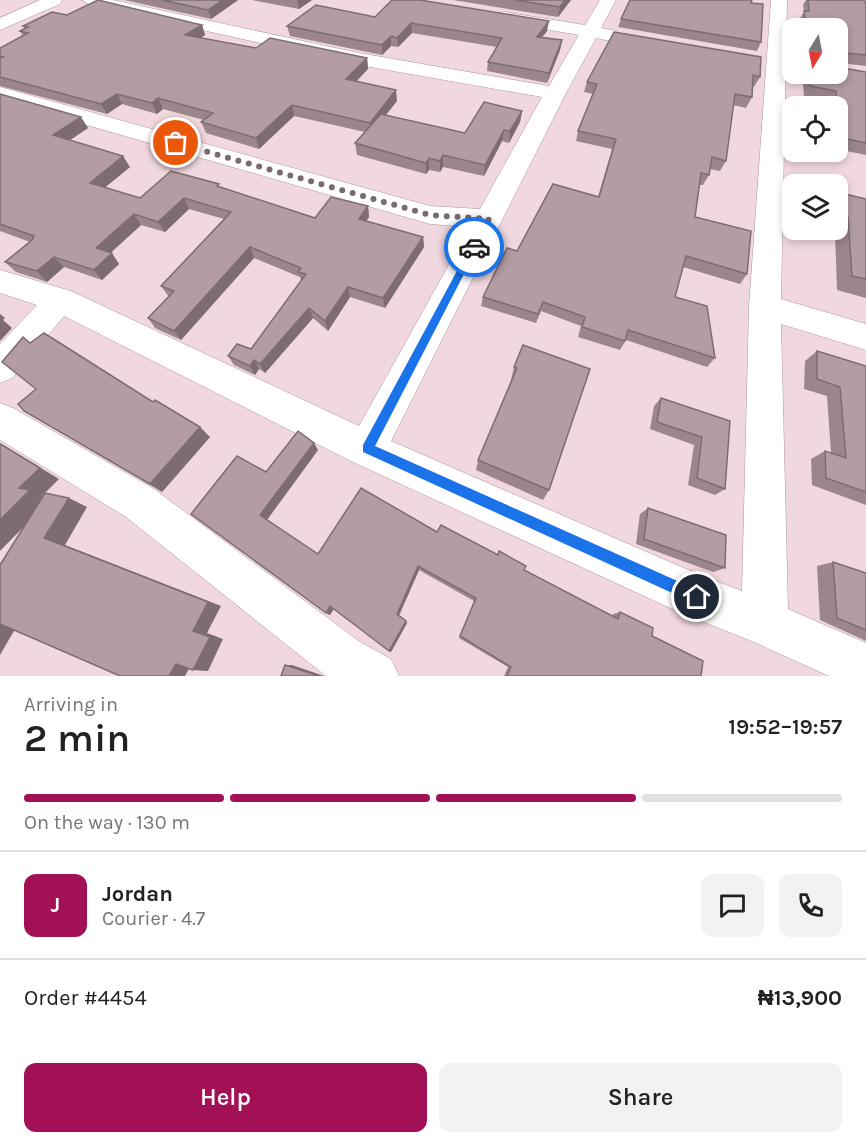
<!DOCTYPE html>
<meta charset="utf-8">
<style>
:root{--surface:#fff;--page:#f2f2f2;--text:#222;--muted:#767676;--line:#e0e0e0;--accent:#a21156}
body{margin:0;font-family:Karla,sans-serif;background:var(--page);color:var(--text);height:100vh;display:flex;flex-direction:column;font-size:22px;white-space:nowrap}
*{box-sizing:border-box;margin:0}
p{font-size:20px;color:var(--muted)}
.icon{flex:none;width:33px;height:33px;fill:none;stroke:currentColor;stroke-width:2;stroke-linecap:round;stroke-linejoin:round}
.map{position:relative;height:676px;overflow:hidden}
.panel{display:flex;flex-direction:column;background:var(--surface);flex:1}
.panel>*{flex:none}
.needle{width:39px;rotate:190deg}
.fabs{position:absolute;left:782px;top:18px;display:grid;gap:12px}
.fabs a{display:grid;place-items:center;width:66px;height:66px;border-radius:12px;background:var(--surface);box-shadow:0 3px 9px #0003;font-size:30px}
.pin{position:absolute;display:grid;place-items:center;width:51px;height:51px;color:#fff;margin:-26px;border:3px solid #fff;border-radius:50%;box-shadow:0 2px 6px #0007}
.courier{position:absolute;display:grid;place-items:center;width:60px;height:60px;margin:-30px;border:4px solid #1a73e8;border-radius:50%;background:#fff;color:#222;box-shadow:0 2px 8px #0007}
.overview em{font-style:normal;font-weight:600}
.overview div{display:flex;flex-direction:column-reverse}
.overview{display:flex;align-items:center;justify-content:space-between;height:102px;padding:0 24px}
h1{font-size:39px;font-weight:600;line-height:45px}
.bar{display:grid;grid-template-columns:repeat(4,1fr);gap:9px 6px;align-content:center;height:72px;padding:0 24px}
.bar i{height:8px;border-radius:4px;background:var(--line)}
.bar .on{background:var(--accent)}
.bar p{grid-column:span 4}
.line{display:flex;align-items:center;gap:15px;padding:0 24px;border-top:2px solid var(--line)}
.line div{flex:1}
.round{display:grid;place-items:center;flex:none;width:63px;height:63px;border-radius:12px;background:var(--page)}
.button{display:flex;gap:12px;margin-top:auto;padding:12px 24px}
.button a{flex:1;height:69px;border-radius:12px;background:var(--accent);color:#fff;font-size:24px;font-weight:600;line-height:69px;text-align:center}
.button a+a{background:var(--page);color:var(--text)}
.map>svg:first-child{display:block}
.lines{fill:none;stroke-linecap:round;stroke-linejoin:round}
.street-casing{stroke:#ad959c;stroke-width:1}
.secondary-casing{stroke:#ad959c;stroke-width:1}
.street{fill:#fff;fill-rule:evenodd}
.secondary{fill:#fff;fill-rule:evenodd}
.wall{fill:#9a868b}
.shaded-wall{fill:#7d6d71}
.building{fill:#b39ca2;stroke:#7d6d71;stroke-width:1.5}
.route{fill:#1a73e8}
.done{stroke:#7b6b70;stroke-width:6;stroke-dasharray:0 10.8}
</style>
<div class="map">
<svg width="866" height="676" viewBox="0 0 866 676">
<rect width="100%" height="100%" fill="#f1d8df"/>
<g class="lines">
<defs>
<g id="street">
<polygon points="82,0 113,0 359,53 549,86 579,35 498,21 495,17 498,13 504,12 585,25 600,0 616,0 601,28 617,31 619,35 617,39 610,41 596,38 566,93 391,441 702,576 742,591 749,307 771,0 787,0 781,299 866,324 866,350 781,324 788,609 866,643 866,676 829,676 754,642 681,613 353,462 64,316 12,378 0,383 0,344 37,305 0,293 0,270 71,291 359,426 470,227 430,224 0,100 0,87 430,206 480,209 542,97 359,65 90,5"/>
<polygon points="0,403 13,408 154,489 360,642 391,659 399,676 326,676 126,517 0,440"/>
</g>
<polygon id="secondary" points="40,0 62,0 60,4 0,30 0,18"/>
</defs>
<!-- street casing -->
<use href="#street" class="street-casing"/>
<!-- secondary casing -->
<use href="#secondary" class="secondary-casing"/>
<!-- street -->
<use href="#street" class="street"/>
<!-- secondary -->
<use href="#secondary" class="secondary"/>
</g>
<!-- wall -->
<g class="wall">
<polygon points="124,0 238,0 211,19"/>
<polygon points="252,0 312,0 299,9"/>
<polygon points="453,0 571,0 558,17"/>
<polygon points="806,0 866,3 866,66 840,63 838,67 866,72 866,155 837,149 837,106 829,106 829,100 804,96 802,74 837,74 837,28 800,28 799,20 804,12 803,5"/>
<polygon points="751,3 761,42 757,51 618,27 621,19"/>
<polygon points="67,15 202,25 205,35 201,38 256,48 367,58 368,69 356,82 397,101 385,115 465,133 522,111 520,122 509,143 502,141 484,176 443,167 440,172 429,170 426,174 357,155 355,143 365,132 294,116 259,149 206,133 201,122 204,120 163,109 157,114 122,104 107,114 0,86 0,48 23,36 20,31 25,29 23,26"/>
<polygon points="375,17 547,31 542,37 562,40 560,50 547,83 487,71 488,62 497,47 412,33 398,47 391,46 382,55 290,36 287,26"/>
<polygon points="614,32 760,77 754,87 753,87 752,97 746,108 733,105 726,161 720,171 710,169 709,175 703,185 700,185 695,217 747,274 740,284 683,267 675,297 715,358 707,367 626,340 620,350 578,337 581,326 541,311 536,323 481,306 483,297 517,251 598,197 612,149 576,141 578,131 593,94 584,92 587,82"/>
<polygon points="0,94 88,128 70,140 130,167 105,187 140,198 220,187 315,218 368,206 369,217 366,221 423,237 424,247 385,308 350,297 328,331 313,318 265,373 259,369 255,375 234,365 228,356 251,349 301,281 300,277 254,258 181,340 155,328 148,318 169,297 161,286 224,219 189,209 165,232 141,225 110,253 119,264 102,280 64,267 47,282 16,272 5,262 30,242 0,231"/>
<polygon points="841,193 866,199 866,298 837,290 835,232 830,231 830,230 837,230 837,198"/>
<polygon points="31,343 153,402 210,437 162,492 41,421 24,411 36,389"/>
<polygon points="523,345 549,490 543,500 476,470 478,460 512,381 511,380 514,367"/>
<polygon points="817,351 866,366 866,505 812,485 811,459 825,451 831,453 827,396 804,389 805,361"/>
<polygon points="661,398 730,421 725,489 715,495 688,485 694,445 650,429 654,406"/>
<polygon points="318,450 267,520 318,554 437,532 524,570 613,616 613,614 620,612 701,676 504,676 508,667 459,638 474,601 419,570 399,616 407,623 391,652 333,609 330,615 326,613 191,514 266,472"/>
<polygon points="648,508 725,568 713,572 636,544 640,514"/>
<polygon points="833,562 866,573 866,641 820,620 817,566"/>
</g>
<!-- shaded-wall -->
<g class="shaded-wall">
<polygon points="223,0 238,0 211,19 208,10"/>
<polygon points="297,0 312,0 299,9"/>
<polygon points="565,0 571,0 558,17 560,7"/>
<polygon points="549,21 547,31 535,46 537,37"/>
<polygon points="411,23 412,33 398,47 397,38"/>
<polygon points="202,25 205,35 189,45 185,35"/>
<polygon points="391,36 391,46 382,55 382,45"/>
<polygon points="562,40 560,50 547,83 549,73"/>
<polygon points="367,58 368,69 347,90 346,79"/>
<polygon points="396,90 397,101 371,134 370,123"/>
<polygon points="117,94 122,104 107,114 101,104"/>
<polygon points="158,98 163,109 157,114 152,103"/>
<polygon points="292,105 294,116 259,149 256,138"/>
<polygon points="522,111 520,122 509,143 510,131"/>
<polygon points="81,117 88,128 61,146 53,135"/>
<polygon points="504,130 502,141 484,176 485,165"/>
<polygon points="443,155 443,167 440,172 440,161"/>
<polygon points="123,156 130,167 97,194 90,183"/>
<polygon points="429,158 429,170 426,174 426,163"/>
<polygon points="184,198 189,209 165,232 158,222"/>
<polygon points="368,206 369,217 360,230 359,219"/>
<polygon points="134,214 141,225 104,259 96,248"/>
<polygon points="423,237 424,247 385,308 383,298"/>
<polygon points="250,247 254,258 181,340 174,331"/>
<polygon points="112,253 119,264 102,280 94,270"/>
<polygon points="54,257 64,267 47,282 37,271"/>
<polygon points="348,287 350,297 328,331 325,321"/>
<polygon points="309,308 313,318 265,373 260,364"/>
<polygon points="0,314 5,318 3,320 12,328 0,341"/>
<polygon points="254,360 259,369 255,375 250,366"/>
<polygon points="200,427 210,437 162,492 150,484"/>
<polygon points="0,443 59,479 42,496 50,500 0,551"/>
<polygon points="314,443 318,450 266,521 260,515"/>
<polygon points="69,498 87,507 65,545 221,606 207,633 223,639 208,671 193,670 193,631 44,538"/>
<polygon points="418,566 419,570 398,617 397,614"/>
<polygon points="330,606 334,609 330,615 326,613"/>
<polygon points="406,621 407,623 391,652 389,651"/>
<polygon points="0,622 18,624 0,655"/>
<polygon points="176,664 191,665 185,676 169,676"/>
<polygon points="285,665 292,665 324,676 319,676"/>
</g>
<!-- building -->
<g class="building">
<polygon points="98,0 202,25 185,35 256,48 270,38 367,58 346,79 396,90 370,123 292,105 256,138 201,122 213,113 158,98 152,103 117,94 101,104 0,77 0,58 3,57 0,56 0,48 28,33 20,31 28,27 23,26 52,12 67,15"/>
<polygon points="162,0 223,0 208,10"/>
<polygon points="392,0 420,0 549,21 537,37 562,40 549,73 488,62 502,38 411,23 397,38 391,36 382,45 287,26 316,5 375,17"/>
<polygon points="515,0 565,0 560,7"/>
<polygon points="630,0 752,0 751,3 763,4 761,42 621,19"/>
<polygon points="808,0 864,0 866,3 866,55 844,53 841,62 837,62 837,28 806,28 804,11 809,11"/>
<polygon points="614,32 761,57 760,77 753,75 752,97 735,94 726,161 712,157 709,175 701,173 695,217 751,231 747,274 686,256 675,297 707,306 715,358 628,330 625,341 582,327 585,317 543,302 538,314 483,297 507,248 517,251 553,184 599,197 616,139 578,131 597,84 587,82"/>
<polygon points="837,67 866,72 866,143 838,137 836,91 810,86 809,74 837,74"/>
<polygon points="0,94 81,117 53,135 123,156 90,183 140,198 171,171 219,184 217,186 315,218 331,197 368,206 359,219 423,237 383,298 348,287 325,321 309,308 260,364 254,360 250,366 228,356 237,344 251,349 306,274 298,272 301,268 250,247 174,331 148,318 174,291 161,286 231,212 184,198 158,222 134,214 96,248 112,253 94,270 54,257 37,271 5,262 32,240 34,236 0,224"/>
<polygon points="484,102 522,111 510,131 504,130 485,165 443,155 440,161 429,158 426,163 355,143 381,114 465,133"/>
<polygon points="841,193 866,199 866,279 852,276 848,217 844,216"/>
<polygon points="44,333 153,402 155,400 200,427 150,484 24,411 18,404 36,389 2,362 23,337 30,343"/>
<polygon points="523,345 590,369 549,490 478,460 517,368 514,367"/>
<polygon points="817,351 866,366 866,492 826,478 825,451 846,458 840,387 817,379"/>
<polygon points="661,398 730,421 725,489 697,478 702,437 657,422"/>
<polygon points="298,431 314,443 260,515 318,554 361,488 437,532 441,525 498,555 499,551 526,566 524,570 618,619 620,612 653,628 652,636 703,661 701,676 507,676 511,667 460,636 476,598 418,566 397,614 406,621 389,651 330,606 326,613 191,514 237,456 266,472"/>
<polygon points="0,444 40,468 19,488 30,490 0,520"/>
<polygon points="45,493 69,498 44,538 208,602 193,631 210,637 193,670 176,664 169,676 120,676 0,624 0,565"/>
<polygon points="648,508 726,535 725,568 644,539"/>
<polygon points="833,562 866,573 866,630 837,618"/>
<polygon points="285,665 319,676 281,676"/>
</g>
<!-- route -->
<polygon class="route" points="471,245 478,247 375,446 702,592 704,597 702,602 697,604 692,602 363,452 363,445"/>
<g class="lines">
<!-- done -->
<polyline class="done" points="176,143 430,215 489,219 474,247"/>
</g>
</svg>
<div class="fabs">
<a><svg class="needle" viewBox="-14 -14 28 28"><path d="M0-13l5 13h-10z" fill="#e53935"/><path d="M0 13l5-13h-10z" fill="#767676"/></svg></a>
<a><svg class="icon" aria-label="locate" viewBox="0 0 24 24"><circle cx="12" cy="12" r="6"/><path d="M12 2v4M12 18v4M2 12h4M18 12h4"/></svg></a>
<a><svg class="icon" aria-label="layers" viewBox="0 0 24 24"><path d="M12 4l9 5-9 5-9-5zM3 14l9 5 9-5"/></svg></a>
</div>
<div class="pin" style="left:176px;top:143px;background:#ea580c"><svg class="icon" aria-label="bag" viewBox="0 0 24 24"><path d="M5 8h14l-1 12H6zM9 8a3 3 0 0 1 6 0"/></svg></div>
<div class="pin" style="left:697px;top:597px;background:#1f2937"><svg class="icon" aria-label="home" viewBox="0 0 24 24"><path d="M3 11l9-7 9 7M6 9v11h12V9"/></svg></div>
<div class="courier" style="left:474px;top:247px"><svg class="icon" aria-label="car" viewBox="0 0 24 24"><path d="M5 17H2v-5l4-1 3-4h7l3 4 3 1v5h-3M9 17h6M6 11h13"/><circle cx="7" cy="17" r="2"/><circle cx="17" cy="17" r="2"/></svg></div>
</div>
<section class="panel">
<div class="overview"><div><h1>2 min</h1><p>Arriving in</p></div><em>19:52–19:57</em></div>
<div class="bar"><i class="on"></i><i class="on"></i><i class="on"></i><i></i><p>On the way · 130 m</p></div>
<div class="line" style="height:108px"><b class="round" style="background:var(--accent);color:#fff">J</b><div><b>Jordan</b><p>Courier · 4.7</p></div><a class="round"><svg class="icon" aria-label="chat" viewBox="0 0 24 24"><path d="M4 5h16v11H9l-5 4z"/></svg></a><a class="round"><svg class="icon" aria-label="phone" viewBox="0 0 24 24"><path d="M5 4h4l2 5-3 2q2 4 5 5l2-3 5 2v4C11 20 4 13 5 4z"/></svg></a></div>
<div class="line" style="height:78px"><div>Order #4454</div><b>₦13,900</b></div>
<div class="button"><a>Help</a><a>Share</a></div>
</section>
